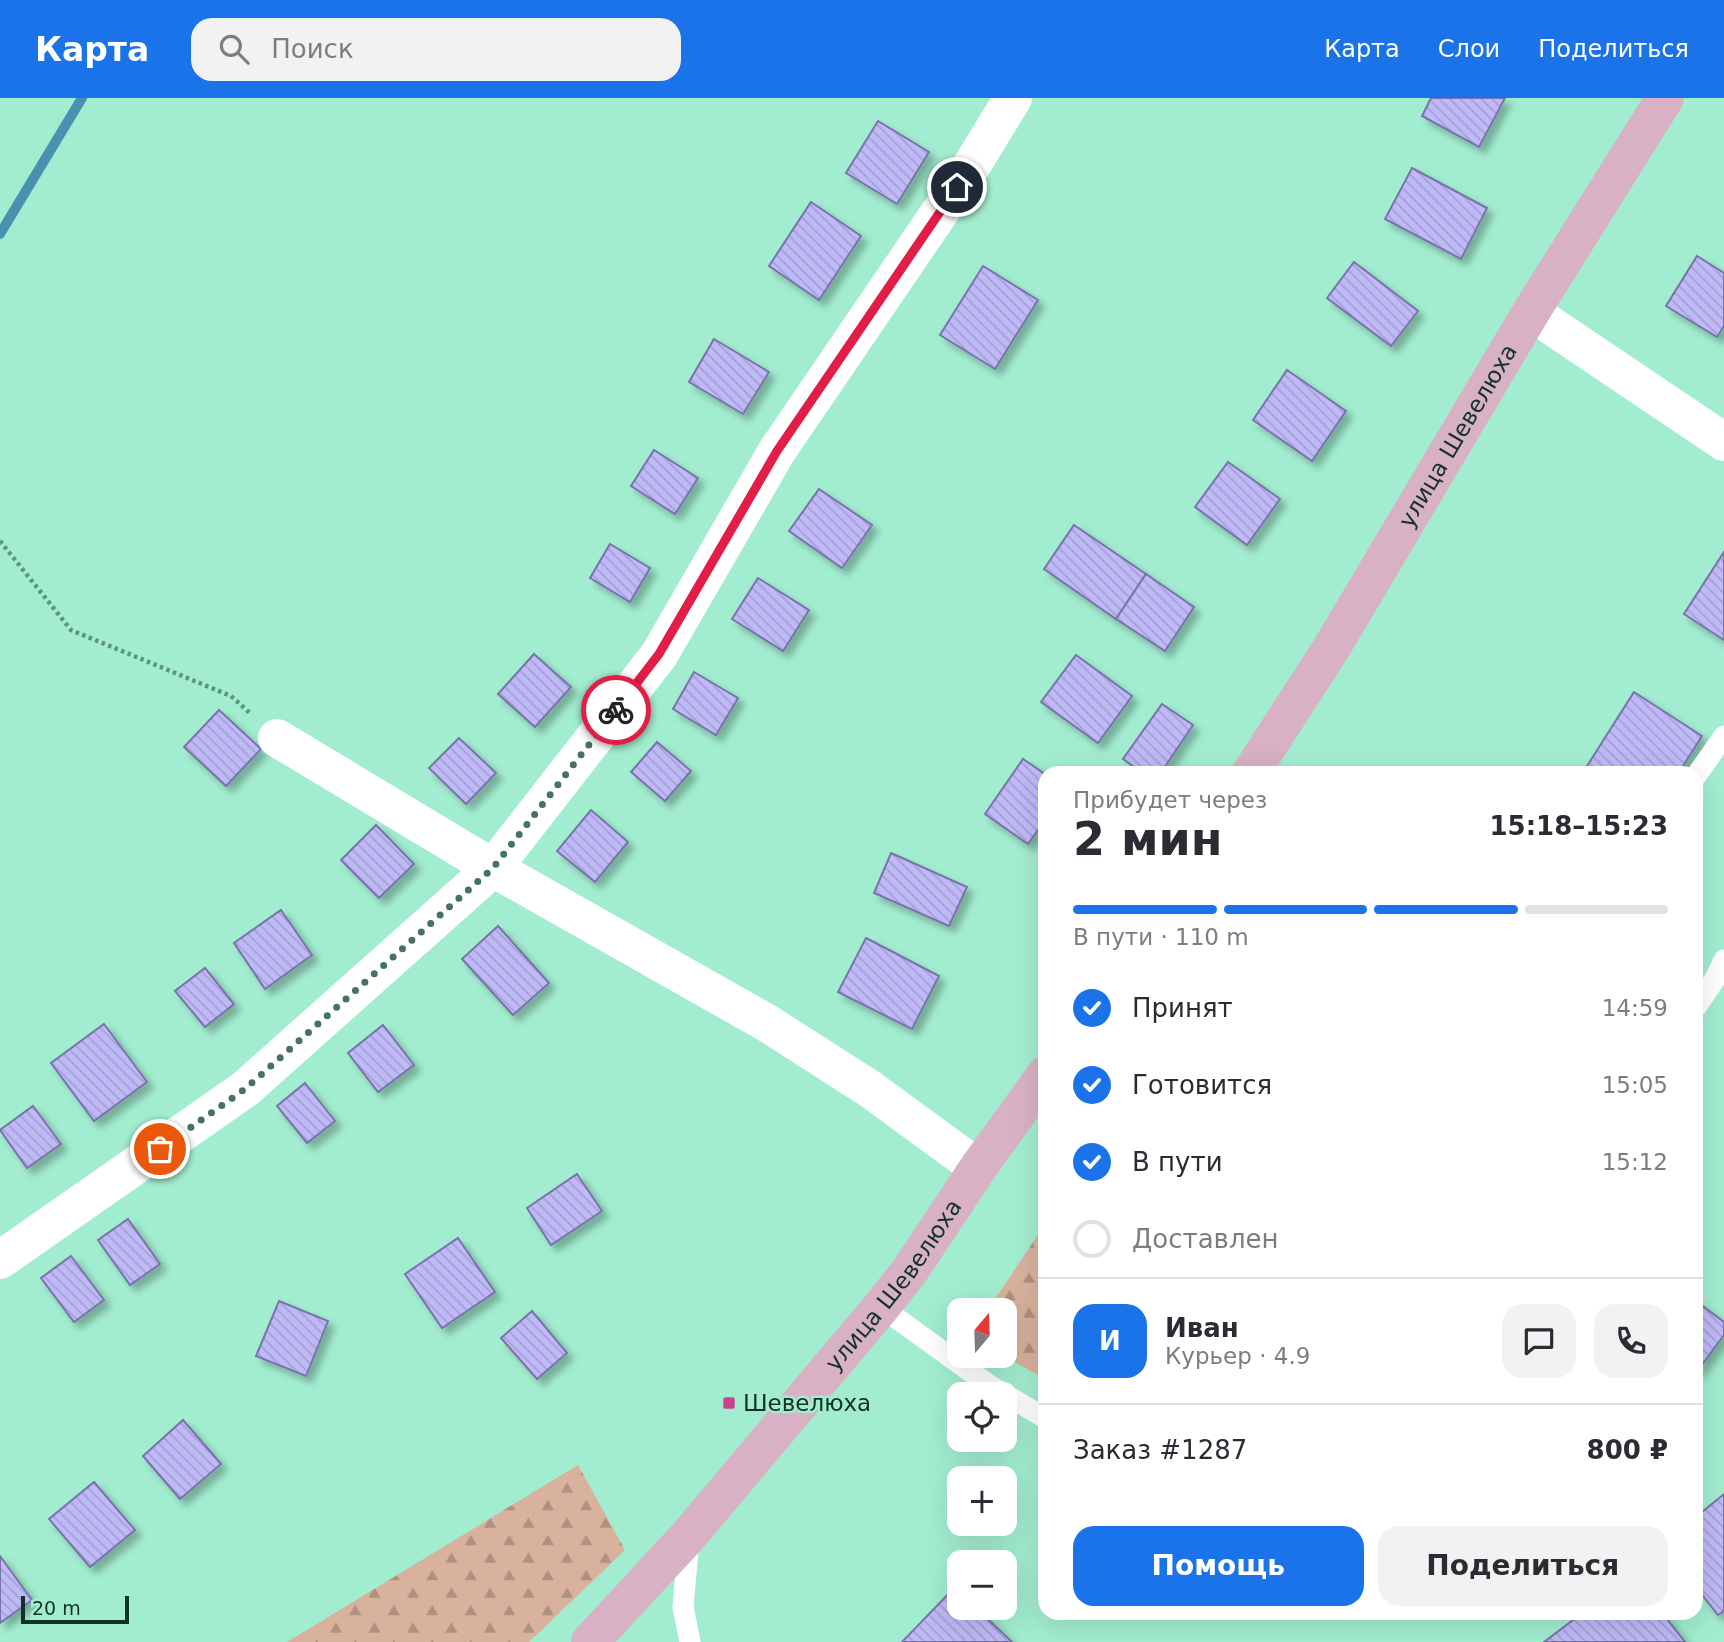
<!DOCTYPE html>
<html lang="ru">
<meta charset="utf-8">
<style>
:root{--surface:#fff;--page:#f2f2f3;--text:#2b2b33;--muted:#7c7c81;--line:#e1e1e2;--accent:#1a73e8}
body{margin:0;font-family:"DejaVu Sans",sans-serif;background:var(--page);color:var(--text);height:100vh;display:flex;flex-direction:column;font-size:26px;white-space:nowrap}
*{box-sizing:border-box;margin:0}
p{font-size:23px;color:var(--muted)}
.icon{flex:none;width:38px;height:38px;fill:none;stroke:currentColor;stroke-width:2;stroke-linecap:round;stroke-linejoin:round}
.map{position:relative;flex:1;overflow:hidden}
.details{position:absolute;left:1038px;top:668px;width:665px;height:854px;display:flex;flex-direction:column;background:var(--surface);border-radius:21px;box-shadow:0 7px 28px #0002}
.details>*{flex:none}
.needle{width:46px;rotate:19deg}
.controls{position:absolute;left:947px;top:1200px;display:grid;gap:14px}
.controls a{display:grid;place-items:center;width:70px;height:70px;border-radius:14px;background:var(--surface);box-shadow:0 7px 28px #0002;font-size:35px}
.scale{position:absolute;left:21px;bottom:18px;width:108px;box-sizing:border-box;padding-left:7px;border:4px solid #133227;border-top:0;font-size:19px;line-height:24px;white-space:nowrap;color:#133227;-webkit-text-stroke:5px #a2edd0;paint-order:stroke}
.pin{position:absolute;display:grid;place-items:center;width:60px;height:60px;color:#fff;margin:-30px;border:4px solid #fff;border-radius:50%;box-shadow:0 2px 7px #0007}
.courier{position:absolute;display:grid;place-items:center;width:70px;height:70px;margin:-35px;border:5px solid #e11d48;border-radius:50%;background:#fff;color:#222;box-shadow:0 2px 9px #0007}
.headline em{font-style:normal;font-weight:600}
.headline div{display:flex;flex-direction:column-reverse}
.headline{display:flex;align-items:center;justify-content:space-between;height:119px;padding:0 35px}
h1{font-size:46px;font-weight:600;line-height:52px}
.bar{display:grid;grid-template-columns:repeat(4,1fr);gap:10px 7px;align-content:center;height:84px;padding:0 35px}
.bar i{height:9px;border-radius:5px;background:var(--line)}
.bar .current{background:var(--accent)}
.bar p{grid-column:span 4}
.line{display:flex;align-items:center;gap:18px;padding:0 35px;border-top:2px solid var(--line)}
.line div{flex:1}
.round{display:grid;place-items:center;flex:none;width:74px;height:74px;border-radius:21px;background:var(--page)}
ol{padding:0 35px;list-style:none}
li{display:flex;align-items:center;gap:21px;height:77px}
li p{margin-inline-start:auto}
li .icon{padding:7px;border-radius:50%;background:var(--accent);color:#fff;stroke-width:4}
li:last-child{color:var(--muted)}
li i{width:38px;height:38px;border:4px solid var(--line);border-radius:50%}
.primary-button{display:flex;gap:14px;margin-top:auto;padding:14px 35px}
.primary-button a{flex:1;height:80px;border-radius:21px;background:var(--accent);color:#fff;font-size:28px;font-weight:600;line-height:80px;text-align:center}
.primary-button a+a{background:var(--page);color:var(--text)}
header{display:flex;align-items:center;gap:42px;box-sizing:border-box;height:98px;padding:0 35px;background:var(--accent);color:#fff}
header strong{font-size:33px}
nav{display:flex;gap:38px;margin-inline-start:auto;font-size:24px}
.search{width:490px;height:63px;background:var(--page);display:flex;align-items:center;gap:18px;box-sizing:border-box;padding:0 24px;border-radius:21px;color:var(--muted);font-size:26px}
.map>svg:first-child{display:block}
.forest{fill:url(#forest-firs)}
.lines{fill:none;stroke-linecap:round;stroke-linejoin:round}
.stream{stroke:#4991b0;stroke-width:10}
.building{fill:url(#building-back-hatch);stroke:#7973ab;stroke-width:2;filter:url(#shadow)}
.path{stroke:#5d937f;stroke-width:4.5;stroke-dasharray:3.5 3.5;stroke-linecap:butt}
.lane{stroke:#fff;stroke-width:21}
.street{stroke:#fff;stroke-width:38}
.primary{stroke:#d9b1c5;stroke-width:38}
.done{stroke:#457362;stroke-width:7;stroke-dasharray:0 12.6}
.route{stroke:#e11d48;stroke-width:9}
.poi-dot{fill:#c5448e;stroke:#a2edd0;stroke-width:2.5}
.labels{text-anchor:middle;dominant-baseline:central;stroke-width:5;stroke-linejoin:round;paint-order:stroke}
.street-label{font-size:23px;fill:#133227;stroke:#a2edd0}
.poi-label{font-size:23px;fill:#133227;stroke:#a2edd0;text-anchor:start}
</style>
<header>
<strong>Карта</strong>
<div class="search"><svg class="icon" aria-label="search" viewBox="0 0 24 24"><circle cx="10" cy="10" r="6"/><path d="M15 15l6 6"/></svg>Поиск</div>
<nav><a>Карта</a><a>Слои</a><a>Поделиться</a></nav>
</header>
<div class="map">
<svg width="1724" height="1544" viewBox="0 0 1724 1544">
<defs>
<pattern id="forest-firs" width="22" height="20" patternUnits="userSpaceOnUse" patternTransform="scale(1.75)"><rect width="22" height="20" fill="#d9b29e"/><path d="M5 1l3.5 6h-7zM16 11l3.5 6h-7z" fill="#af9181"/></pattern>
<pattern id="building-back-hatch" width="6" height="6" patternUnits="userSpaceOnUse" patternTransform="scale(1.75)"><rect width="6" height="6" fill="#bfbaf7"/><path d="M-1 5l2 2M0 0l6 6M5-1l2 2" fill="none" stroke="#a3a0d4"/></pattern>
<filter id="shadow"><feDropShadow dx="6" dy="6" stdDeviation="3.5" flood-color="#0004"/></filter>
</defs>
<rect width="100%" height="100%" fill="#a2edd0"/>
<!-- forest -->
<g class="forest">
<polygon points="1045,1126 1045,1281 1004,1258 1004,1213 987,1213"/>
<polygon points="578,1367 625,1452 529,1544 287,1544"/>
</g>
<g class="lines">
<!-- stream -->
<polyline class="stream" points="0,136 82,0"/>
</g>
<!-- building -->
<g class="building">
<polygon points="1431,0 1505,0 1479,49 1422,18"/>
<polygon points="878,23 929,54 897,106 846,75"/>
<polygon points="1412,70 1487,110 1461,161 1385,121"/>
<polygon points="811,104 861,138 819,202 769,168"/>
<polygon points="1697,158 1724,175 1724,228 1717,239 1666,208"/>
<polygon points="1354,164 1418,213 1391,248 1327,200"/>
<polygon points="983,168 1038,202 995,271 940,237"/>
<polygon points="714,241 769,274 743,316 689,284"/>
<polygon points="1287,272 1346,313 1312,363 1253,322"/>
<polygon points="654,352 698,380 675,416 631,388"/>
<polygon points="1228,364 1280,401 1247,447 1195,409"/>
<polygon points="819,391 872,427 842,470 789,433"/>
<polygon points="1074,427 1146,476 1116,521 1044,471"/>
<polygon points="610,446 650,470 630,504 590,480"/>
<polygon points="1724,454 1724,542 1684,516"/>
<polygon points="1146,476 1194,509 1165,553 1116,521"/>
<polygon points="758,480 809,512 783,553 732,521"/>
<polygon points="534,556 571,589 535,629 498,596"/>
<polygon points="1076,557 1132,598 1098,645 1041,604"/>
<polygon points="694,574 738,600 716,637 673,611"/>
<polygon points="1634,594 1702,638 1678,676 1582,676"/>
<polygon points="1162,606 1193,627 1160,676 1144,676 1123,661"/>
<polygon points="219,612 261,651 226,688 184,649"/>
<polygon points="459,640 496,675 466,706 429,670"/>
<polygon points="657,644 691,673 665,703 631,674"/>
<polygon points="1023,661 1045,676 1045,722 1028,746 985,716"/>
<polygon points="591,712 628,744 595,784 557,753"/>
<polygon points="376,727 414,766 379,800 341,762"/>
<polygon points="891,755 967,789 949,828 874,795"/>
<polygon points="281,812 312,857 265,891 234,845"/>
<polygon points="498,828 549,885 513,917 462,861"/>
<polygon points="866,840 939,878 912,931 838,894"/>
<polygon points="205,870 234,906 205,929 175,893"/>
<polygon points="104,926 147,984 94,1023 51,965"/>
<polygon points="383,927 414,967 378,994 348,955"/>
<polygon points="305,985 335,1023 307,1045 277,1008"/>
<polygon points="33,1008 61,1046 27,1070 0,1032"/>
<polygon points="577,1076 602,1113 551,1147 527,1110"/>
<polygon points="128,1121 160,1166 130,1187 98,1142"/>
<polygon points="458,1140 495,1194 442,1230 405,1176"/>
<polygon points="71,1158 104,1202 74,1224 41,1180"/>
<polygon points="279,1203 328,1223 306,1278 256,1258"/>
<polygon points="1696,1203 1724,1224 1724,1237 1696,1275"/>
<polygon points="532,1213 567,1255 537,1281 501,1240"/>
<polygon points="183,1322 221,1366 180,1401 143,1358"/>
<polygon points="94,1384 135,1432 90,1469 49,1421"/>
<polygon points="1724,1396 1724,1513 1718,1517 1696,1489 1696,1419"/>
<polygon points="0,1458 32,1502 0,1525"/>
<polygon points="954,1490 959,1494 959,1510 976,1510 1012,1544 902,1544"/>
<polygon points="1581,1516 1663,1516 1685,1544 1544,1544"/>
</g>
<g class="lines">
<!-- path -->
<polyline class="path" points="0,443 71,532 231,598 251,616"/>
<!-- lane -->
<g class="lane">
<polyline points="1696,678 1724,638"/>
<polyline points="1696,909 1715,881 1724,862"/>
<polyline points="881,1209 989,1287 1045,1320"/>
<polyline points="689,1442 683,1509 690,1544"/>
</g>
<!-- street -->
<g class="street">
<polyline points="1531,214 1724,344"/>
<polyline points="277,640 493,770 767,925 870,991 978,1070"/>
<polyline points="0,1162 245,991 493,770 659,557 777,353 972,67 1013,0"/>
</g>
<!-- primary -->
<g class="primary">
<path id="s1" d="M1250 676 1332 549 1531 214 1665 0"/>
<path id="s2" d="M590 1544 689 1437 881 1209 909 1174 978 1070 1045 977"/>
</g>
</g>
<g class="lines">
<!-- done -->
<polyline class="done" points="160,1051 245,991 493,770 616,612"/>
<!-- route -->
<polyline class="route" points="616,612 659,556 777,353 957,89"/>
</g>
<!-- markers -->
<rect class="poi-dot" x="722" y="1298" width="14" height="14" rx="3.5"/>
<g class="labels">
<!-- street labels -->
<g class="street-label">
<text stroke="none"><textPath href="#s1" startOffset="397">улица Шевелюха</textPath></text>
<text stroke="none"><textPath href="#s2" startOffset="469">улица Шевелюха</textPath></text>
</g>
<!-- poi labels -->
<g class="poi-label">
<text x="743" y="1305">Шевелюха</text>
</g>
</g>
</svg>
<div class="controls">
<a><svg class="needle" viewBox="-14 -14 28 28"><path d="M0-13l5 13h-10z" fill="#e53935"/><path d="M0 13l5-13h-10z" fill="#7c7c81"/></svg></a>
<a><svg class="icon" aria-label="locate" viewBox="0 0 24 24"><circle cx="12" cy="12" r="6"/><path d="M12 2v4M12 18v4M2 12h4M18 12h4"/></svg></a>
<a>+</a>
<a>−</a>
</div>
<div class="scale">20 m</div>
<div class="pin" style="left:160px;top:1051px;background:#ea580c"><svg class="icon" aria-label="bag" viewBox="0 0 24 24"><path d="M5 8h14l-1 12H6zM9 8a3 3 0 0 1 6 0"/></svg></div>
<div class="pin" style="left:957px;top:89px;background:#1f2937"><svg class="icon" aria-label="home" viewBox="0 0 24 24"><path d="M3 11l9-7 9 7M6 9v11h12V9"/></svg></div>
<div class="courier" style="left:616px;top:612px"><svg class="icon" aria-label="bike" viewBox="0 0 24 24"><circle cx="6" cy="16" r="4"/><circle cx="18" cy="16" r="4"/><path d="M6 16l4-8h5l3 8M10 8l3 8H6M13 5h3"/></svg></div>
<section class="details">
<div class="headline"><div><h1>2 мин</h1><p>Прибудет через</p></div><em>15:18–15:23</em></div>
<div class="bar"><i class="current"></i><i class="current"></i><i class="current"></i><i></i><p>В пути · 110 m</p></div>
<ol>
<li><svg class="icon" aria-label="check" viewBox="0 0 24 24"><path d="M5 12l5 5 9-10"/></svg>Принят<p>14:59</p></li>
<li><svg class="icon" aria-label="check" viewBox="0 0 24 24"><path d="M5 12l5 5 9-10"/></svg>Готовится<p>15:05</p></li>
<li><svg class="icon" aria-label="check" viewBox="0 0 24 24"><path d="M5 12l5 5 9-10"/></svg>В пути<p>15:12</p></li>
<li><i></i>Доставлен</li>
</ol>
<div class="line" style="height:126px"><b class="round" style="background:var(--accent);color:#fff">И</b><div><b>Иван</b><p>Курьер · 4.9</p></div><a class="round"><svg class="icon" aria-label="chat" viewBox="0 0 24 24"><path d="M4 5h16v11H9l-5 4z"/></svg></a><a class="round"><svg class="icon" aria-label="phone" viewBox="0 0 24 24"><path d="M5 4h4l2 5-3 2q2 4 5 5l2-3 5 2v4C11 20 4 13 5 4z"/></svg></a></div>
<div class="line" style="height:91px"><div>Заказ #1287</div><b>800 ₽</b></div>
<div class="primary-button"><a>Помощь</a><a>Поделиться</a></div>
</section>
</div>
